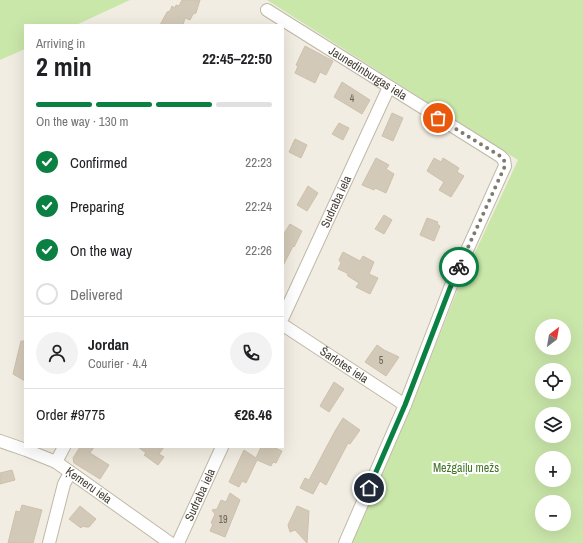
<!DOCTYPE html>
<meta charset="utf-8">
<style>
:root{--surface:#fff;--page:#f2f2f2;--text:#202124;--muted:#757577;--line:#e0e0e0;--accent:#0b8043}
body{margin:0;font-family:"Archivo Narrow",sans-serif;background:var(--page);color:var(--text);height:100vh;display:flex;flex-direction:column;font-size:15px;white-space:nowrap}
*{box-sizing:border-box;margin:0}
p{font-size:13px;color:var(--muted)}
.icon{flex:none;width:22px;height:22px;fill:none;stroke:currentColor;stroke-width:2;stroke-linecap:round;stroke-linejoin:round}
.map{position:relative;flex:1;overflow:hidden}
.sheet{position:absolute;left:24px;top:24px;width:260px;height:424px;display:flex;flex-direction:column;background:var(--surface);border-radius:0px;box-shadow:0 4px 16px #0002}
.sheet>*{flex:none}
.needle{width:26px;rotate:31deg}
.fabs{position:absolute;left:535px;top:319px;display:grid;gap:8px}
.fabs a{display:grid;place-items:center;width:36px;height:36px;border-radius:50%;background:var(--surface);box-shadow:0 4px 16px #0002;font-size:20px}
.pin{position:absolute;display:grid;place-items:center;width:34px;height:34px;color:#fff;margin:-17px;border:2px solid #fff;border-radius:50%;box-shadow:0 1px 4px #0007}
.courier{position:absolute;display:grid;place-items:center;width:40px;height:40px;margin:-20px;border:3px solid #0b8043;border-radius:50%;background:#fff;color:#222;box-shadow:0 1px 5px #0007}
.headline em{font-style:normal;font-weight:700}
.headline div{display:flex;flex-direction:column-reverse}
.headline{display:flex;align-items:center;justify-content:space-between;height:68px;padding:0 12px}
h1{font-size:26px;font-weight:700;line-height:30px}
.bar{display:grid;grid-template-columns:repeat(4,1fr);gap:6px 4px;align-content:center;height:48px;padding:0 12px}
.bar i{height:5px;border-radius:3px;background:var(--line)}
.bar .current{background:var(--accent)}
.bar p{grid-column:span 4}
.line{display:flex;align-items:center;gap:10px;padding:0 12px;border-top:1px solid var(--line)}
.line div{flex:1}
.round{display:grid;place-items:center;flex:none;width:42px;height:42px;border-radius:21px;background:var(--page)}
ol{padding:0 12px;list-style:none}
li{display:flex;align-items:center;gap:12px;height:44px}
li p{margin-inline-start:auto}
li .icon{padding:4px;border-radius:50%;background:var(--accent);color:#fff;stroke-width:4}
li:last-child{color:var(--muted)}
li i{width:22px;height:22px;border:2px solid var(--line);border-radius:50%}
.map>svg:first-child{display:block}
.green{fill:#cae7aa;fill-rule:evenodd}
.building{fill:#d3c9b8;stroke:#cec1ab}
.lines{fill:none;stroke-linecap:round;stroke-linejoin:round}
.street-casing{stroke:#c0b8a8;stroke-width:14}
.street{stroke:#fff;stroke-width:12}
.done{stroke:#807b70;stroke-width:4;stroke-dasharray:0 7.2}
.route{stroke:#0b8043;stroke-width:5}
.labels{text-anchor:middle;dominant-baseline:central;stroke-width:4;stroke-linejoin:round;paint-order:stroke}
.number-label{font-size:10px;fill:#676054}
.street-label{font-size:12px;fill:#433d33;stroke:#fff}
.park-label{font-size:12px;fill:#427526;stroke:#fff}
</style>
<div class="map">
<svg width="583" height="543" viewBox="0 0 583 543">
<rect width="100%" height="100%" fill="#f2ede2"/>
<!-- green -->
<g class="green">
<polygon points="0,0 130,0 76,25 25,25 25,49 0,60"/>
<path d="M267 0H583V543H352L412 404 457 291 518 160ZM542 326H564V348H542ZM542 370H564V392H542ZM542 414H564V436H542ZM542 458H564V480H542ZM542 502H564V524H542Z"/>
</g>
<!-- building -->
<g class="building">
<polygon points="182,0 200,0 196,13 193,14 190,20 185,18 183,25 160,25 167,12 170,11 172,6 175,8 176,5 179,6"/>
<polygon points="305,46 333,61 326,75 320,72 315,83 295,73 298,66 296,65"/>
<polygon points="342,82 370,100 362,114 334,97"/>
<polygon points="392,113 403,118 393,141 382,136"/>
<polygon points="339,123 349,128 343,140 332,134"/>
<polygon points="295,139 307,145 301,158 289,152"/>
<polygon points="376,158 389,165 386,169 394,174 386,193 375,188 374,190 362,185"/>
<polygon points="434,158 441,162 443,158 459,168 457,172 464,176 451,197 439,190 444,182 427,171"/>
<polygon points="308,186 318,193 307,211 297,205"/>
<polygon points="384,215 392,220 384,234 375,229"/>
<polygon points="427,218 438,222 437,224 440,226 434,241 420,235"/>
<polygon points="290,224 302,231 294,247 293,246 283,266 283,235"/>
<polygon points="343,252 360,261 363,256 374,262 369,274 378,278 370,294 356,287 359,283 348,276 347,273 338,269 341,263 339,260"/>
<polygon points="21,341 25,341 25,381 13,374"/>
<polygon points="377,345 384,350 399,357 386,376 365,362"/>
<polygon points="334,382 344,389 329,412 320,406"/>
<polygon points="343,418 360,430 350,444 348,443 326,485 320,481 313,494 300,488 305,478 309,480 335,431"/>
<polygon points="80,447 94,447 90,453 109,465 100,479 74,463 73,458"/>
<polygon points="138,447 164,447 159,454 164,457 158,465 144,455 146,453"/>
<polygon points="261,447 273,447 282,451 276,463 273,462 271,466 257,460 246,483 242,481 239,487 229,482 244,450 256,458"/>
<polygon points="12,470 15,480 0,484 0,473"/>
<polygon points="230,493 240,500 225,537 210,531 213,524 211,523 215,514 212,510 217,509 221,500 226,502"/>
<polygon points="22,505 42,510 33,543 8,543 16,511 20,512"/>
<polygon points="80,506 96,519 89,527 86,527 83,526 81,528 69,519"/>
<polygon points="297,506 309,511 307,543 295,530 290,532 288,525"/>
</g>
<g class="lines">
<defs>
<g id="street">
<path id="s1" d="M267 10 500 156 504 160 505 166 450 288 405 405 345 543"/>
<path id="s2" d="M283 317 389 87"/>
<path id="s3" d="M283 325 405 405"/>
<path id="s4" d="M0 441 26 450 56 462 170 543"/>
<polyline points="56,462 64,447"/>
<polyline points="49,543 64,484 70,473"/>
<path id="s5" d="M178 543 222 447"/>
</g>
</defs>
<!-- street casing -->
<use href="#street" class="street-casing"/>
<!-- street -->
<use href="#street" class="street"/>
</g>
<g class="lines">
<!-- done -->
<polyline class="done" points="438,118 500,156 504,160 505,166 459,267"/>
<!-- route -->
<polyline class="route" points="369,488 405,405 450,288 459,267"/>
</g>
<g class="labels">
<!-- number labels -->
<g class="number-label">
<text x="352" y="98">4</text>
<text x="381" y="360">5</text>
<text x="223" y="519">19</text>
</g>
<!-- street labels -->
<g class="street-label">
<text stroke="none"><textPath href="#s1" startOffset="119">Jaunedinburgas iela</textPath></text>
<text stroke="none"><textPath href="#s2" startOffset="127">Sudraba iela</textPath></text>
<text stroke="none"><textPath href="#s3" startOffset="73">Šarlotes iela</textPath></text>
<text stroke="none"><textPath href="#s4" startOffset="100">Ķemeru iela</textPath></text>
<text stroke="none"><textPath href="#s5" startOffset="53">Sudraba iela</textPath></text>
</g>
<!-- park labels -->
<g class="park-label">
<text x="466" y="468">Mežgaiļu mežs</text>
</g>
</g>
</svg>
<div class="fabs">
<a><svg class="needle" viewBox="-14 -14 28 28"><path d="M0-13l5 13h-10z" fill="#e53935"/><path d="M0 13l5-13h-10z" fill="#757577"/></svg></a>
<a><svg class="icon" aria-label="locate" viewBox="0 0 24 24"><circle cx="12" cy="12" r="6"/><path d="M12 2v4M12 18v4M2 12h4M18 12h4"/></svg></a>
<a><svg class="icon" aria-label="layers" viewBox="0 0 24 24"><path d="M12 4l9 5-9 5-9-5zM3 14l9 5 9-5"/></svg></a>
<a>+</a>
<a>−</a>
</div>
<div class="pin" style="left:438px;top:118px;background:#ea580c"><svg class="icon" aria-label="bag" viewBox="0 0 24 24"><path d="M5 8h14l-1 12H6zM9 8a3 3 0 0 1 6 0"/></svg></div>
<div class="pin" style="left:369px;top:488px;background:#1f2937"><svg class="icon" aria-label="home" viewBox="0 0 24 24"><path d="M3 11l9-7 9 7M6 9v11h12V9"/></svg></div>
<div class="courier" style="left:459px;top:267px"><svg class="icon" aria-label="bike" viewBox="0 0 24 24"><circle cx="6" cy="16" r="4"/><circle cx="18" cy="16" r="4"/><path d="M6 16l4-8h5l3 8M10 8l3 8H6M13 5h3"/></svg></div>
<section class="sheet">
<div class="headline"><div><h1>2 min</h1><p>Arriving in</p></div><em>22:45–22:50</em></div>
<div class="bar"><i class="current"></i><i class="current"></i><i class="current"></i><i></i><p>On the way · 130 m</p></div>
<ol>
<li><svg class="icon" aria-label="check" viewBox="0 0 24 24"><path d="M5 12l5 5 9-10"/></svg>Confirmed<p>22:23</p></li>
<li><svg class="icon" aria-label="check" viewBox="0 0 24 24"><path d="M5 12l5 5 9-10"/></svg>Preparing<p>22:24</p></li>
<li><svg class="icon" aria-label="check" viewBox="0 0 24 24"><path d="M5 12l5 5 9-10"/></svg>On the way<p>22:26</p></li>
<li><i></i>Delivered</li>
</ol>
<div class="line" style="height:72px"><a class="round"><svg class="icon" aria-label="person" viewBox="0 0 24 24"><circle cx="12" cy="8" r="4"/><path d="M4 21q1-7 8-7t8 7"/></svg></a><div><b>Jordan</b><p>Courier · 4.4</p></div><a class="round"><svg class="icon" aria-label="phone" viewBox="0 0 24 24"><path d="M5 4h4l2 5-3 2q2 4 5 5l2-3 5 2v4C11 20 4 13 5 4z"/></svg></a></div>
<div class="line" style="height:52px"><div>Order #9775</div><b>€26.46</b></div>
</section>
</div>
